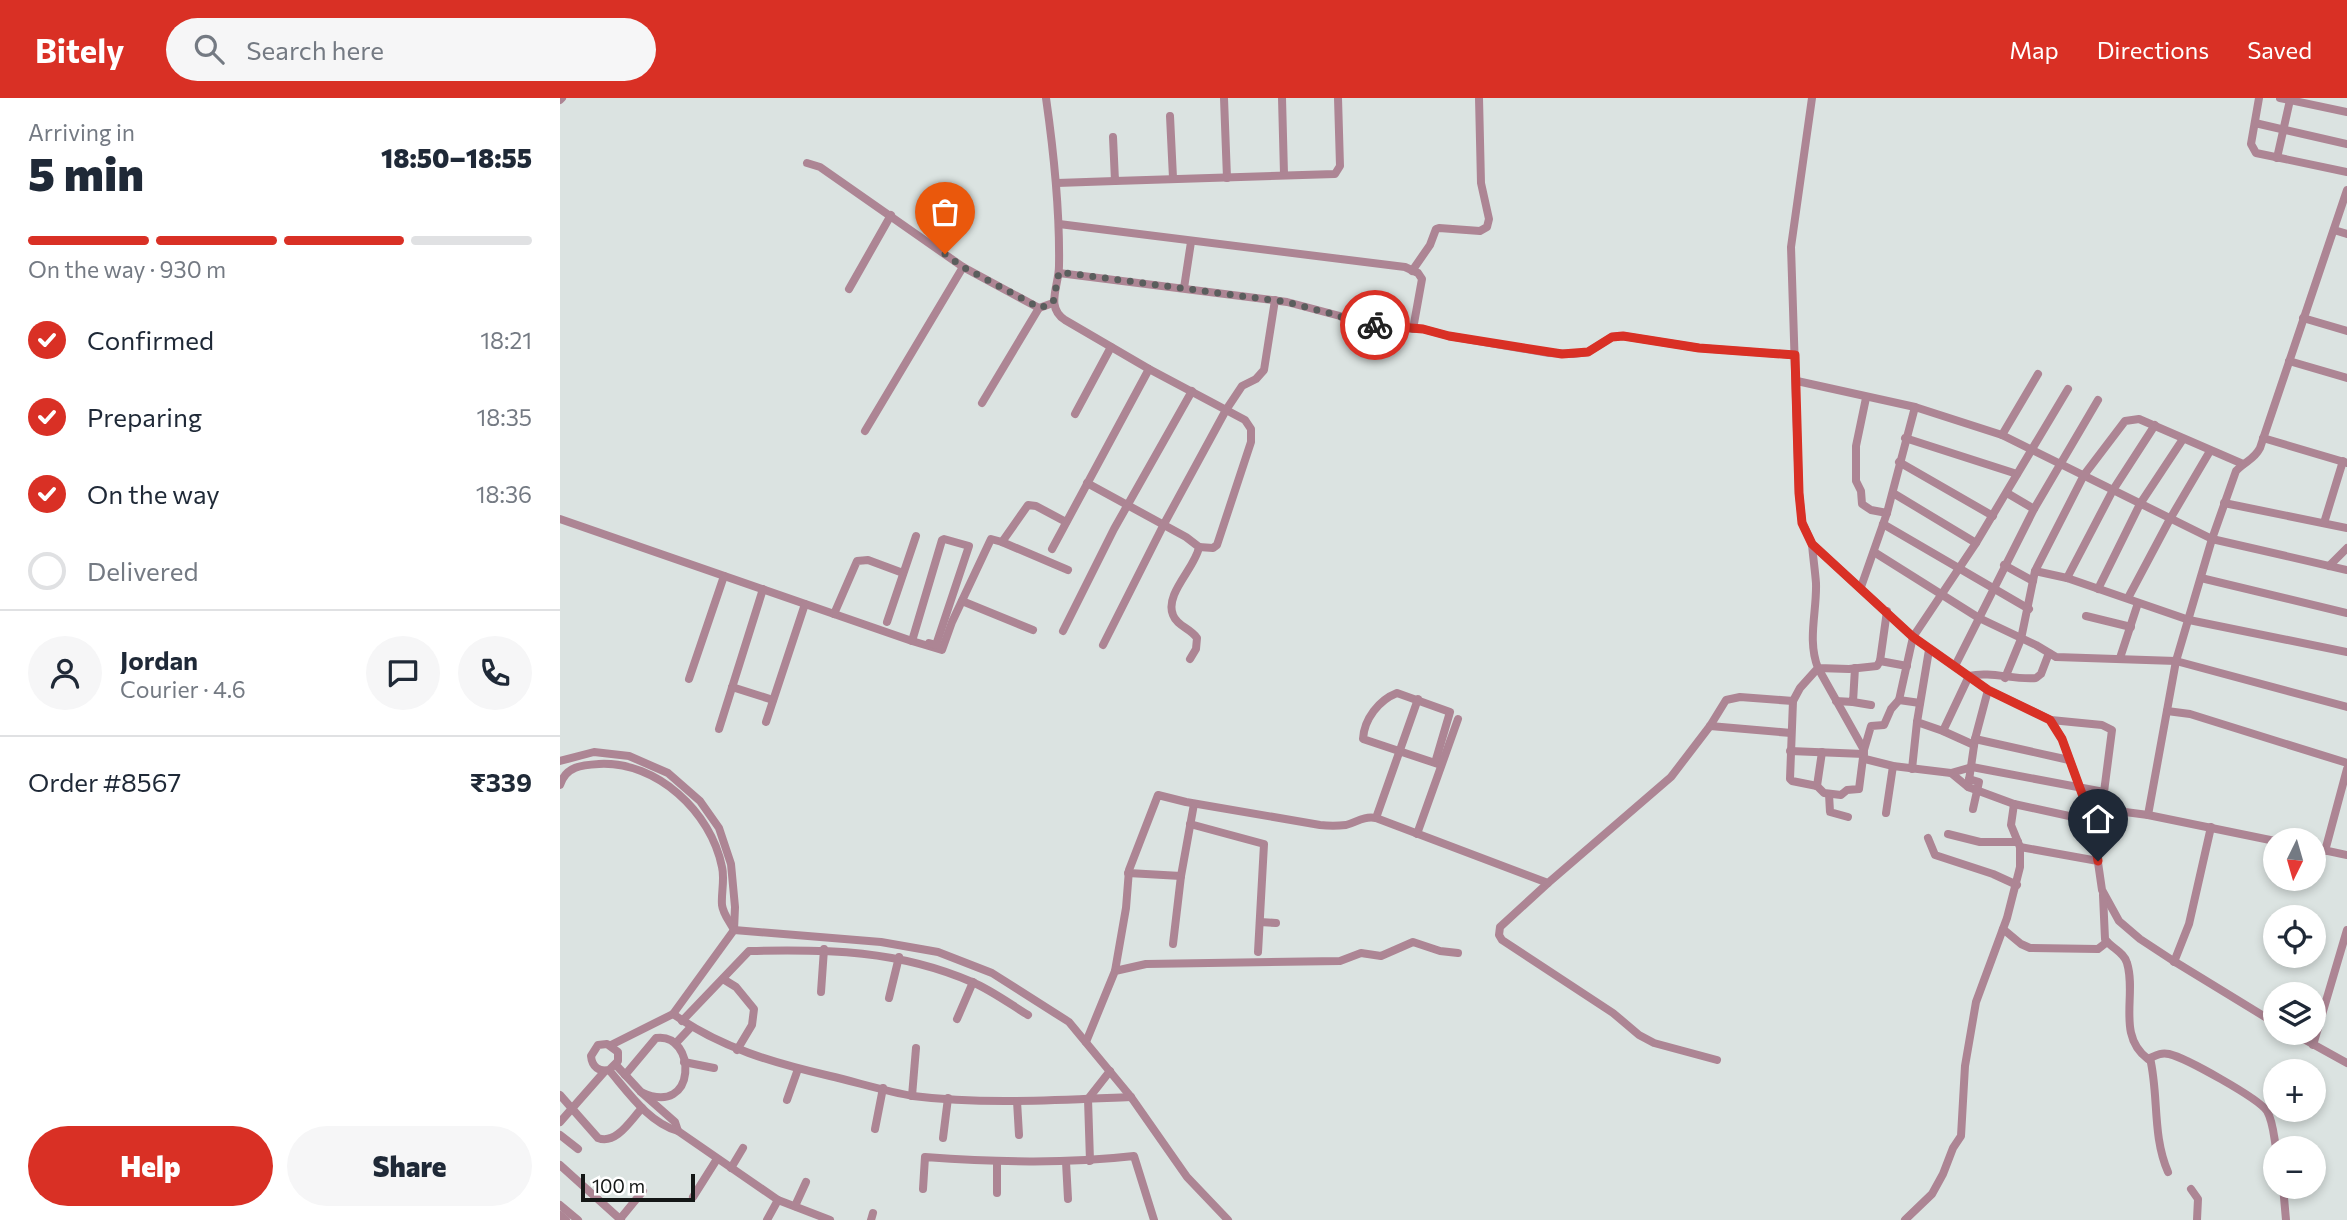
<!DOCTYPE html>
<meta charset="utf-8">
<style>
:root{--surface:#fff;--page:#f6f6f7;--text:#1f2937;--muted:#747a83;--line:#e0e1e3;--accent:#d93025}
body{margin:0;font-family:Commissioner,sans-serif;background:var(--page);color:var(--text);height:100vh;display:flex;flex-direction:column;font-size:26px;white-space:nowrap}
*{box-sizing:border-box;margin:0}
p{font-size:23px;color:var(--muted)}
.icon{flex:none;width:38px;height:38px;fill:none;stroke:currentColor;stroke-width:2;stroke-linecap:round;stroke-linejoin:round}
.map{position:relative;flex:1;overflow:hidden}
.drawer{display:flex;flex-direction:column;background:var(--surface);width:560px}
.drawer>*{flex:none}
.needle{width:46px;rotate:185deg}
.buttons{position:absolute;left:1703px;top:730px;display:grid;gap:14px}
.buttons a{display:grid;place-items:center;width:63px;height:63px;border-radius:50%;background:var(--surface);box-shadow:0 4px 10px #0003;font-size:35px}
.scale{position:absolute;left:21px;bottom:18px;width:114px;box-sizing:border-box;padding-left:7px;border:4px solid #141716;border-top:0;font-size:19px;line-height:24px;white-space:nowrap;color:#141716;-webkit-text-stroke:5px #fff;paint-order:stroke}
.pin{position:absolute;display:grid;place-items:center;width:60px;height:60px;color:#fff;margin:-72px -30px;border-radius:50% 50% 50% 0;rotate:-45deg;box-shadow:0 0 7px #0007}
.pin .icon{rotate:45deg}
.courier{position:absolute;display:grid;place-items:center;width:70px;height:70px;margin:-35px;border:5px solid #d93025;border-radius:50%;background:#fff;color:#222;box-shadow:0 2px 9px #0007}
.head em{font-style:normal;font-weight:800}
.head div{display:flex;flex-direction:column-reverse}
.head{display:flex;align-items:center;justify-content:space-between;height:119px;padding:0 28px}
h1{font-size:46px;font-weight:800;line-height:52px}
.bar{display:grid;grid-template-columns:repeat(4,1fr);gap:10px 7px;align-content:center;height:84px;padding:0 28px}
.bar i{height:9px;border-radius:5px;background:var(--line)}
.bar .selected{background:var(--accent)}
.bar p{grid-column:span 4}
.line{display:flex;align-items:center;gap:18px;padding:0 28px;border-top:2px solid var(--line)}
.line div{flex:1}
.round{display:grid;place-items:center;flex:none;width:74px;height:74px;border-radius:37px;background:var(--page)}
ol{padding:0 28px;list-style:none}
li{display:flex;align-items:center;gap:21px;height:77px}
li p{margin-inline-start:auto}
li .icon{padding:7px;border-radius:50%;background:var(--accent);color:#fff;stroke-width:4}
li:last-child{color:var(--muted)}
li i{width:38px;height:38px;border:4px solid var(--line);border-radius:50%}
.action{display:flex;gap:14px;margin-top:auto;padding:14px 28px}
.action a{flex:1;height:80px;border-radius:42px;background:var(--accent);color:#fff;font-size:28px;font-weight:800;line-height:80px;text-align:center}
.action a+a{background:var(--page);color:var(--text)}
header{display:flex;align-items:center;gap:42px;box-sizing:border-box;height:98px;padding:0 35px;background:var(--accent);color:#fff}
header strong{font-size:33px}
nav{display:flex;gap:38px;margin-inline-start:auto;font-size:24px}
.search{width:490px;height:63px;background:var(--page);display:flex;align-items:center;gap:18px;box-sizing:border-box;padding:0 24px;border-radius:38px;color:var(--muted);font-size:26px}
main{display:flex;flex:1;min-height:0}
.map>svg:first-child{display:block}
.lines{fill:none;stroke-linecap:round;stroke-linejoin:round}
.minor{stroke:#ad8594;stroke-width:8}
.done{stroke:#5a5e5d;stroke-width:7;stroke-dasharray:0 12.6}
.route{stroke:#d93025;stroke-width:9}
</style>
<header>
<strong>Bitely</strong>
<div class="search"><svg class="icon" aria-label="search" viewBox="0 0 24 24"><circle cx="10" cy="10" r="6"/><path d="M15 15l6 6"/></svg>Search here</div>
<nav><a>Map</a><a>Directions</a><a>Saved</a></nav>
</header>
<main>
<section class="drawer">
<div class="head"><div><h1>5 min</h1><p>Arriving in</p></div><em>18:50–18:55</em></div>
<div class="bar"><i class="selected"></i><i class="selected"></i><i class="selected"></i><i></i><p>On the way · 930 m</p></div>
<ol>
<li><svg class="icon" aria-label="check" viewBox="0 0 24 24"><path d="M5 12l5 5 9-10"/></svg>Confirmed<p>18:21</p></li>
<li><svg class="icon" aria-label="check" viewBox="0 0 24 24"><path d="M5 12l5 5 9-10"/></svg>Preparing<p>18:35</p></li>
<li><svg class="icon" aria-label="check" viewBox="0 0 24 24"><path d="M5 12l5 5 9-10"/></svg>On the way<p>18:36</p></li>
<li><i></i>Delivered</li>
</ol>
<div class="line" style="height:126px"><a class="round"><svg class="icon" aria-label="person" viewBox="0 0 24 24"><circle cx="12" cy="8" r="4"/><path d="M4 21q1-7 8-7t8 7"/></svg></a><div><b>Jordan</b><p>Courier · 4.6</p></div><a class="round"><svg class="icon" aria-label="chat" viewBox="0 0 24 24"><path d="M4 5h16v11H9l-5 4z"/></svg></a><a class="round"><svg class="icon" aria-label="phone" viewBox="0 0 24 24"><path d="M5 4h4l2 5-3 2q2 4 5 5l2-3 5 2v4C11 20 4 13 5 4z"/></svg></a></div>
<div class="line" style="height:91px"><div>Order #8567</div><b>₹339</b></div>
<div class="action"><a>Help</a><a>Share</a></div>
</section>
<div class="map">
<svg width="1787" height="1122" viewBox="0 0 1787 1122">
<rect width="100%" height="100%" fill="#dbe3e1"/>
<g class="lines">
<!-- minor -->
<g class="minor">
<path d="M486 0C494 56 500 111 499 168 499 188 485 209 505 222L589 271 685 322 691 331V344L657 447 653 450 639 449"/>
<polyline points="664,0 667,80"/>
<polyline points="722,0 724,76"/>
<polyline points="1252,0 1231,149 1239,395 1242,424 1252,446 1353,539 1428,592 1491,622 1502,641 1532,723 1542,792 1559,823 1580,841 1612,862 1715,925"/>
<polyline points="1699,0 1691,46 1696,55 1787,74"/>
<polyline points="1720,0 1787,14"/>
<polyline points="0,2 2,0"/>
<polyline points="610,18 613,80"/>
<polyline points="1695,25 1787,46"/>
<polyline points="553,39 555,83 775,76 780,68 778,0"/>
<polyline points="1717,60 1730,2"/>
<polyline points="247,65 260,69 403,169 479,210"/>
<polyline points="497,85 555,83"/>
<polyline points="499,126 845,169 858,175 862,181 853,231"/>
<polyline points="1774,132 1787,136"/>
<polyline points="852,173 870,147 876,131 879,130 920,133 927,129 929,121 921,85 919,0"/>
<polyline points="499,175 727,204 780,218 794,226 863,231 889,238 989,255 1013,256 1028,254 1052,239 1063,238 1139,250 1235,257"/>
<polyline points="624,190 631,144"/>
<polyline points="289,191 331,117"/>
<polyline points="1743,220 1787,233"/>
<polyline points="1729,263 1787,280"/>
<polyline points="1237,283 1355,309 1442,337 1652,441 1787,472"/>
<polyline points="1306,300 1296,348 1296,383 1301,393 1302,406 1311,412 1327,415"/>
<polyline points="422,305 479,210 493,205"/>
<polyline points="515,316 551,249"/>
<polyline points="305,333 403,169"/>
<polyline points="1442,337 1478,276"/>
<polyline points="1345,340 1457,376"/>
<polyline points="1703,340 1787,365"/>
<polyline points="1339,364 1433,418"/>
<path d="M527 385 626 439 639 449C636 469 604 496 613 517 617 528 630 530 637 540L636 551 630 561"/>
<polyline points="1333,395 1416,445"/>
<polyline points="1447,395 1474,411"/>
<polyline points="1664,405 1787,430"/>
<polyline points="0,421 352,543 382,552 392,524 431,441 442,444 508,472"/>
<polyline points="1764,425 1783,363"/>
<polyline points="1323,426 1469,511"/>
<polyline points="442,444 468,407 476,408 506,424"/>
<path d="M1252 446C1253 459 1255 472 1256 485 1257 514 1247 542 1258 570L1304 652 1299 691 1287 692 1281 697 1264 695 1257 688 1232 683 1230 681 1233 603 1240 590 1258 570 1289 571 1317 568 1320 563 1327 513"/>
<polyline points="492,451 589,271"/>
<polyline points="1314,454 1419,520 1476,547 1496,559 1616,563 1787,609"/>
<polyline points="1444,467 1473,483"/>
<polyline points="1769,468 1787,450"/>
<polyline points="1475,473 1507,480 1629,522 1787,554"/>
<polyline points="1507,480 1553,392 1595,327"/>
<polyline points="1641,480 1787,515"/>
<polyline points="1301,489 1327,415 1355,309"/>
<polyline points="1538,491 1580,406 1623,341"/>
<polyline points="1568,500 1610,421 1650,353"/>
<polyline points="402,503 473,532"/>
<polyline points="274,516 297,463 308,462 343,475"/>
<polyline points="1526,518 1571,529"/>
<polyline points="327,524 356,438"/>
<polyline points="503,533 554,431 632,293"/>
<polyline points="352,543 382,442 384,441 409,448 376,547 369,545"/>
<polyline points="543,547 604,426 666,312 682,288 696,281 704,272 715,202"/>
<polyline points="1369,552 1357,624 1383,633 1414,647"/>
<polyline points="1560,560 1578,505"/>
<polyline points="1320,563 1347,568"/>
<polyline points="1395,568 1474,411 1538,302"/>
<polyline points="1445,580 1461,541 1475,473 1524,377 1565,323 1579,321 1683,366"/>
<polyline points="129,581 164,478"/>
<polyline points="172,589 213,602"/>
<polyline points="1428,592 1415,641 1408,689 1454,706 1532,723"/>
<polyline points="1339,602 1360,605"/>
<polyline points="1276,603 1293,604 1295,570"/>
<polyline points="1293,604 1311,607"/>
<polyline points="1607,613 1630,616 1787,665"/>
<polyline points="206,624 245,506"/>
<polyline points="1150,628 1231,635"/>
<polyline points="159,631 203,491"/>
<path d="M1383 633 1409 578C1431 573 1453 582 1476 580L1481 576 1489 555"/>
<polyline points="1415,641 1509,662"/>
<polyline points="1304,652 1311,628 1324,627 1331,611 1339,602 1353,539 1416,445 1508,291"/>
<polyline points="1230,653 1304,656"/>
<polyline points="1305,661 1333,668 1391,675 1408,689"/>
<polyline points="0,663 34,654 69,658 108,675 140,703 159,730 171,766 175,809 174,832 113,916 51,947"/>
<path d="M875 665 890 614 837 595C819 602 804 621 803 641L881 667"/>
<polyline points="1352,671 1357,624"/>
<polyline points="1391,675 1412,669 1544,694 1552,632 1542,627 1491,622"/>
<polyline points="1409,681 1419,684 1413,711"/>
<path d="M0 687C6 668 22 667 39 666 97 663 151 714 162 769 165 781 161 795 162 807 163 816 170 824 174 832"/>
<polyline points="1257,688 1262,654"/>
<polyline points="1269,696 1270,714 1288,719"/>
<polyline points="1527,709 1588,717 1715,743"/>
<polyline points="1326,715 1333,668"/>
<path d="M1588 717 1616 563 1652 441 1676 373C1685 363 1694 362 1700 350L1787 92"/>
<polyline points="816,720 858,601"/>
<polyline points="630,726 704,746 698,854"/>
<polyline points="857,736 898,621"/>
<polyline points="1388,736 1420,744 1458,744"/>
<polyline points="1368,740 1375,757 1433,776 1457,787"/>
<polyline points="1460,749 1538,763"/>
<polyline points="1754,750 1787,757"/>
<polyline points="1765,753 1787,671"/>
<polyline points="568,775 621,778"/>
<polyline points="988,785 940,829 939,837 942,842 1053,915 1079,937 1094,945 1157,962"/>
<path d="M1543 797 1545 841C1551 850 1564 854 1567 865 1577 897 1556 937 1588 961 1595 958 1600 954 1609 956 1626 960 1698 1000 1707 1013 1713 1023 1714 1039 1716 1050"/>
<polyline points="700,824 716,825"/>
<polyline points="1443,831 1461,846 1470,850 1538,851 1547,844"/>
<polyline points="174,832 321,844 378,854 432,875 509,924 571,999 627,1079 668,1122"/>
<polyline points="613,846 621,778 634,706"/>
<polyline points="1614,864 1629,826 1651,729"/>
<path d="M555 873 566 810 569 772 598 697 626 704 760 727C769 728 777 728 786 727 797 724 803 718 816 720L988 785 1111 679 1150 628 1166 602 1180 599 1233 603"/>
<polyline points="163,881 176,889 194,911 192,927 177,952"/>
<polyline points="261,894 264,851"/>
<polyline points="329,900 339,859"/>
<path d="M113 916C161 950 214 965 270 978 296 984 328 994 353 998 423 1007 500 1002 571 999"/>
<polyline points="397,921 413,884"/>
<path d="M122 923 189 853C268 851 338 852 412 884 431 892 450 906 468 917"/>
<polyline points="1731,934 1787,965"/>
<polyline points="526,944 555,873 586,866 780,863 801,855 821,858 853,844 880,853 898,855"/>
<polyline points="116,945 131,929"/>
<polyline points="1753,947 1787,832"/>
<path d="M1590 960C1599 998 1592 1037 1608 1074"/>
<polyline points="124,964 154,970"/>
<polyline points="56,967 81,994 115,1024 118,1033"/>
<path d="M49 972 58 963V954L47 946 38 947 31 958C32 969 39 974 49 972 68 994 89 1025 118 1033L218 1102 270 1122"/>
<path d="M65 977 96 940C137 934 138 1021 81 994"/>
<path d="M0 997 38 1040C56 1047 70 1023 82 1010"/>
<polyline points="352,998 356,950"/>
<polyline points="227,1002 238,971"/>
<polyline points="457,1003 459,1037"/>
<polyline points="0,1024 45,973"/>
<polyline points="315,1031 323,990"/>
<polyline points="0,1037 18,1051"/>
<polyline points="383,1040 388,1000"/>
<polyline points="530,1063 528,1001 550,973"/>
<polyline points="506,1064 508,1101"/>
<polyline points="0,1067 61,1122"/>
<polyline points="171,1070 183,1050"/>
<polyline points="1723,1088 1726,1122"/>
<path d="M363 1091 365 1059C436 1064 504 1066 574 1058L594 1122"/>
<polyline points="1631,1091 1638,1101 1637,1122"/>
<polyline points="437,1095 437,1064"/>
<polyline points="133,1099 157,1061"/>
<polyline points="0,1107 18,1122"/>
<polyline points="235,1108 246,1084"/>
<polyline points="0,1117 6,1122"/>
<polyline points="60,1121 83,1093"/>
<polyline points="207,1122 218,1102"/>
<polyline points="311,1122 313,1115"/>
<polyline points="1345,1122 1372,1096 1383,1076 1393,1050 1401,1038 1405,968 1416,904 1447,820 1460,769 1460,749 1451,727 1454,706"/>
</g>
</g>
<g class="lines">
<!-- done -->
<polyline class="done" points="385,156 403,169 480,210 493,205 499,174 727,204 780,218 794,226 815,227"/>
<!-- route -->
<polyline class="route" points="815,227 863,231 889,238 1002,256 1028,254 1052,239 1063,238 1139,250 1235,257 1239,395 1242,425 1252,446 1353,539 1428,592 1490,622 1502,641 1532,723 1538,763"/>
</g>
</svg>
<div class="buttons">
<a><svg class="needle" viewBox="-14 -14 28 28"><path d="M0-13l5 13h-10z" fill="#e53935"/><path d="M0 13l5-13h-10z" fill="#747a83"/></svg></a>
<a><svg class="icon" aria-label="locate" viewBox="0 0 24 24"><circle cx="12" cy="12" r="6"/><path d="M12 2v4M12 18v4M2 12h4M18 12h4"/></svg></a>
<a><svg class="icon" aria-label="layers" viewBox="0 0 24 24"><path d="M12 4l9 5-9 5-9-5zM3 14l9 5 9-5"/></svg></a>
<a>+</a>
<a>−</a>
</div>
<div class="scale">100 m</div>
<div class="pin" style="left:385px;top:156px;background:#ea580c"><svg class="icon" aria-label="bag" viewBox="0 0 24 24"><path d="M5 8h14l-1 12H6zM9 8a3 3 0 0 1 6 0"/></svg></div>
<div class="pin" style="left:1538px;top:763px;background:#1f2937"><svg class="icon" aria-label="home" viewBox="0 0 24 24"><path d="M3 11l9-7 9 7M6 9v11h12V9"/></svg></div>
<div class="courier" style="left:815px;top:227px"><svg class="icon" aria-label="bike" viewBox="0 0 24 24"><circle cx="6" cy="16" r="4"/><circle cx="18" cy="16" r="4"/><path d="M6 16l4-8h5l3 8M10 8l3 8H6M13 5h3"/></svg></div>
</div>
</main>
